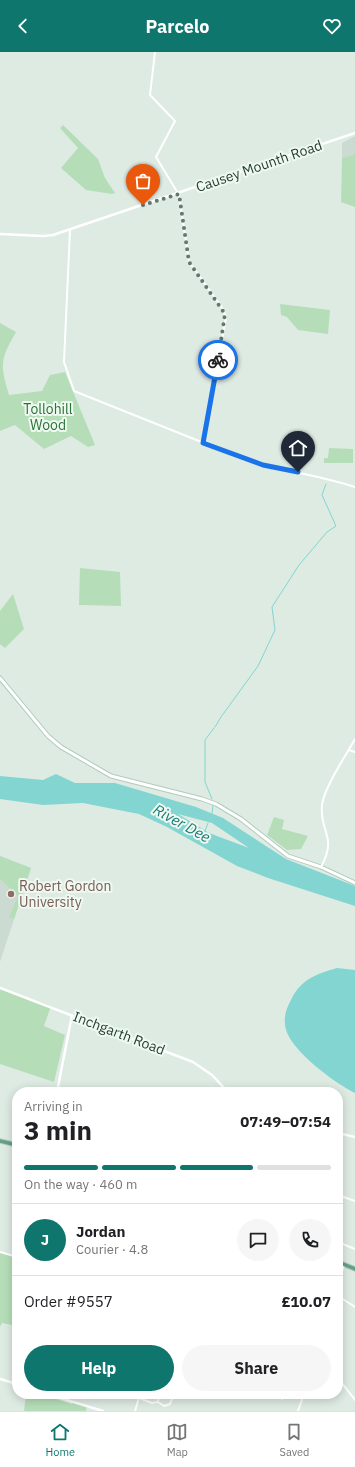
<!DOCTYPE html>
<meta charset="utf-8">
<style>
:root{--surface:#fff;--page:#f6f6f6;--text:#202124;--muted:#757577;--line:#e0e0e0;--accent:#0f766e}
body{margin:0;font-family:"IBM Plex Sans",sans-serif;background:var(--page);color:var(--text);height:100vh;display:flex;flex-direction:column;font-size:15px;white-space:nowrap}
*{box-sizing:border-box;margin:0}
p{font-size:13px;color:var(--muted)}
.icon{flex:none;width:22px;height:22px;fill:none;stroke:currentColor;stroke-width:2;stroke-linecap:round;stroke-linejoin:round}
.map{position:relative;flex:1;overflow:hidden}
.sheet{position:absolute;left:12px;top:1035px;width:331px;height:312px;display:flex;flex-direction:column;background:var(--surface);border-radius:16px;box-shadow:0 2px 10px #0003}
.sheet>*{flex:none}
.pin{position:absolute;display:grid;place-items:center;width:34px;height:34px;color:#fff;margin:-41px -17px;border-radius:50% 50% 50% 0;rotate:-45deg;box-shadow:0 0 4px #0007}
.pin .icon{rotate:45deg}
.courier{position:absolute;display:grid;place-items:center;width:40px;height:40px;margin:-20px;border:3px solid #1a73e8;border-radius:50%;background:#fff;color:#222;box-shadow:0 1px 5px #0007}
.overview em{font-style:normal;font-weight:700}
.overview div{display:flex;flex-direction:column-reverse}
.overview{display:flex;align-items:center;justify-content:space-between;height:68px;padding:0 12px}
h1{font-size:26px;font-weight:700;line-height:30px}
.bar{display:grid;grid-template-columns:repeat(4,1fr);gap:6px 4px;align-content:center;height:48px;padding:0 12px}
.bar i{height:5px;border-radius:3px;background:var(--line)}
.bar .selected{background:var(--accent)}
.bar p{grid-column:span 4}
.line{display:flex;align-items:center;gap:10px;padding:0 12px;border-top:1px solid var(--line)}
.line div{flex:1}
.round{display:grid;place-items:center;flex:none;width:42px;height:42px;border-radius:21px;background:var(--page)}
.primary-button{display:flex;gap:8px;margin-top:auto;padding:8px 12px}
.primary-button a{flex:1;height:46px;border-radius:24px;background:var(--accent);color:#fff;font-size:16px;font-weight:700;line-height:46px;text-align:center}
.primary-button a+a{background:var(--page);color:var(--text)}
header{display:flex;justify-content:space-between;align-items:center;height:52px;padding:0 12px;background:var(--accent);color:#fff;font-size:18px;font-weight:700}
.menu{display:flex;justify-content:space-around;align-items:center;height:56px;border-top:1px solid var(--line);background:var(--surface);font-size:11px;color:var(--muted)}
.menu a{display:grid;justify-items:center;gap:2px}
.menu .selected{color:var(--accent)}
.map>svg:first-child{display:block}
.built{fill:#ccdbd1}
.green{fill:#b5deb8}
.water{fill:#82d5d0;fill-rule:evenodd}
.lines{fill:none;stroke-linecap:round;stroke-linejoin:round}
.stream{stroke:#82d5d0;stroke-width:1}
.secondary-casing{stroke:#b1cbbc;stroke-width:5}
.primary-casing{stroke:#c0c8c4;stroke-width:5.5}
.minor{stroke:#fff;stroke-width:2}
.tertiary{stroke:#fff;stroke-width:2.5}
.secondary{stroke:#fff;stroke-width:3}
.primary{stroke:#60a484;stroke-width:3.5}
.done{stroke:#62796d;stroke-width:4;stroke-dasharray:0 7.2}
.route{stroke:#1a73e8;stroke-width:5}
.education-dot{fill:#8d6e63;stroke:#eff8f1;stroke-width:1.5}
.labels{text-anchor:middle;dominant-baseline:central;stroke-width:4;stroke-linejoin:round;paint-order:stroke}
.street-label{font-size:14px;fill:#1f3c2e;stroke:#eff8f1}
.park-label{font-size:14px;fill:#267534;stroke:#eff8f1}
.education-label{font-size:14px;fill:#785e54;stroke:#eff8f1;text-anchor:start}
.water-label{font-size:15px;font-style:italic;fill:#157b76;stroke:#eff8f1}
</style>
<header><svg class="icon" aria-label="back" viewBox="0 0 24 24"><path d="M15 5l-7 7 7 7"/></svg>Parcelo<svg class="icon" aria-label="heart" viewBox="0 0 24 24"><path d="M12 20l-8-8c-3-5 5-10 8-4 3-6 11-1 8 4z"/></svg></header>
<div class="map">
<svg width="355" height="1359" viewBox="0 0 355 1359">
<rect width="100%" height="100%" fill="#deebe3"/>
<!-- built -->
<g class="built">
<polygon points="355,84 355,102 342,106 342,91"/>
<polygon points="0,804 31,816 0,910"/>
</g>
<!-- green -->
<g class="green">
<polygon points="63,73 98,107 105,126 115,141 112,142 86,138 61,116 78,96 60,76"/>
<polygon points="355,102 355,155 341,150 342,106"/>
<polygon points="280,252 330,258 328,282 298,278 287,265 281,263"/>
<path d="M0 271 16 280C0 308 0 312 9 343L42 339 50 323 65 320 95 393 88 395 71 384 44 397 15 373 0 379Z"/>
<polygon points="329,396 353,397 353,411 324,411 324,406 328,406"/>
<polygon points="80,516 120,520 121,554 79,553"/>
<polygon points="13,542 24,577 5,596 0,592 0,559"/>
<polygon points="274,765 284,768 282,777 308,784 301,797 287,798 267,783"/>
<polygon points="0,804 31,816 14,867 9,865 18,844 0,827"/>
<polygon points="0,936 51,954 44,974 65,983 54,1030 0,1012"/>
<polygon points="0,1200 17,1205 17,1274 2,1271 0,1275"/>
<polygon points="26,1342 40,1342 72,1352 73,1350 87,1354 86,1359 24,1359"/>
</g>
<!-- water -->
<g class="water">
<path d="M56 722 75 731H115L196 755 223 766 286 807 355 834V854L268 826 237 814 167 775 139 762 83 751 43 753 0 747V724L43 728ZM178 762 212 771 249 796 209 781Z"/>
<path d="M337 916 355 918V1041C335 1031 286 996 285 972 284 963 287 955 291 948 300 928 316 922 337 916Z"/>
</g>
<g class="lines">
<!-- stream -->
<g class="stream">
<polyline points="215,675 221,665 258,614 275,578 272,555 299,513 327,480 336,474 322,443 326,432"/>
<polyline points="212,747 205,730 205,688 214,676"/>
<polyline points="212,762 213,753"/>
<polyline points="205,779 208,771"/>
</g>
<defs>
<polyline id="secondary" points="0,626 48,684 61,695 111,724 202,747 216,752 241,767 288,804 321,815 355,831"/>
<g id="primary">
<polyline points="0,1089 17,1093"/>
<polyline points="338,1210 355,1217"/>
</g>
</defs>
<!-- secondary casing -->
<use href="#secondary" class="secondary-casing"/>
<!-- primary casing -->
<use href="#primary" class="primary-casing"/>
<!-- minor -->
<g class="minor">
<polyline points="155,0 150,43 175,69 156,105 179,143 189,210 221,254 226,265 203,390"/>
<path d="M70 178 64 310 74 339 244 407C280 419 319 423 355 435"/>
<polyline points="349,698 355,700"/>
<path d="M321 815C338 784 319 780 322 753 324 736 346 703 355 687"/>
<polyline points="338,1143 355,1149"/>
<polyline points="338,1190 355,1197"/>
<polyline points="0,1200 17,1205"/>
<polyline points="338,1232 344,1213"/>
<polyline points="338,1244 355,1255"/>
<polyline points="338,1326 355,1348"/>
<polyline points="159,1342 158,1350 164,1354 170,1352 174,1342"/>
<polyline points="139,1346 152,1351 158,1350"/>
<polyline points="282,1347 284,1342"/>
<polyline points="135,1359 140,1342"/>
<polyline points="298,1359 304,1342"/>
</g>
<!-- tertiary -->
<g class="tertiary">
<polyline points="0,182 43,184 53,183 355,81"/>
<polyline points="0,936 193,1010 212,1023 228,1040"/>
<polyline points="57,1040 72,963"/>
<polyline points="338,1081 355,1085"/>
<polyline points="338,1143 338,1150"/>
<polyline points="0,1327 17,1332"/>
<polyline points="47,1342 103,1359"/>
</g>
<!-- secondary -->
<use href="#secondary" class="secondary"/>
<!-- primary -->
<use href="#primary" class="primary"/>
</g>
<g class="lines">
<!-- done -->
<polyline class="done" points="143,153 179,142 189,210 225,262 218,308"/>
<!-- route -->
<polyline class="route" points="218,308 203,391 263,413 298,420"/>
</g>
<!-- markers -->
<circle class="education-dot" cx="11" cy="842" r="4"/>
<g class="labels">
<!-- street labels -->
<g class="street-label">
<text transform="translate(259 114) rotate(-19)">Causey Mounth Road</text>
<text transform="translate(119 981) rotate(21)">Inchgarth Road</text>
</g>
<!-- park labels -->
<g class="park-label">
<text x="48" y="357">Tollohill<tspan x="48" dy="16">Wood</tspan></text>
</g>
<!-- education labels -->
<g class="education-label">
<text x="19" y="834">Robert Gordon<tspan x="19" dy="16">University</tspan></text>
</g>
<!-- water labels -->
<g class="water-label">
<text transform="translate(182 771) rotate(29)">River Dee</text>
</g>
</g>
</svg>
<div class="pin" style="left:143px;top:153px;background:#ea580c"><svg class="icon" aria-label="bag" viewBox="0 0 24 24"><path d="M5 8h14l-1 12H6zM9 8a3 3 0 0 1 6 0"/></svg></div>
<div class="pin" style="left:298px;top:420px;background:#1f2937"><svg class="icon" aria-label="home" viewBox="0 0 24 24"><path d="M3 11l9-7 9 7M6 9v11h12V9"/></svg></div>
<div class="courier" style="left:218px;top:308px"><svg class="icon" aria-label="bike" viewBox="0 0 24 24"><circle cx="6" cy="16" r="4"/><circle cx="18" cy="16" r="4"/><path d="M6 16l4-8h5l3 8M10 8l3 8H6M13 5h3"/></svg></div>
<section class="sheet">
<div class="overview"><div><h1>3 min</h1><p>Arriving in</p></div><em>07:49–07:54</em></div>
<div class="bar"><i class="selected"></i><i class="selected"></i><i class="selected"></i><i></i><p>On the way · 460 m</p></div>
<div class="line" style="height:72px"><b class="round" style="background:var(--accent);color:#fff">J</b><div><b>Jordan</b><p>Courier · 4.8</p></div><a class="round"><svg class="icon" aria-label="chat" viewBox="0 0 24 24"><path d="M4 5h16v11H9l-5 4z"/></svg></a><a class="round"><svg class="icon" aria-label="phone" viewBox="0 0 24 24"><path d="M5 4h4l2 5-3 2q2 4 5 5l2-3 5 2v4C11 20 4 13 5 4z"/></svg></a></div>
<div class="line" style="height:52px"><div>Order #9557</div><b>£10.07</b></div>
<div class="primary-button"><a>Help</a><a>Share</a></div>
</section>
</div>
<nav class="menu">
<a class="selected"><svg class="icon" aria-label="home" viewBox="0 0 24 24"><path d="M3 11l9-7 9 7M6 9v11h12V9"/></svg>Home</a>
<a><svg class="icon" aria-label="map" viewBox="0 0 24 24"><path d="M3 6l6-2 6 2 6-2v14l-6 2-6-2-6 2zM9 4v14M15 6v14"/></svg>Map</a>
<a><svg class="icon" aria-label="saved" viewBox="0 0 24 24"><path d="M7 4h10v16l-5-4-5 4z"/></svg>Saved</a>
</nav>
